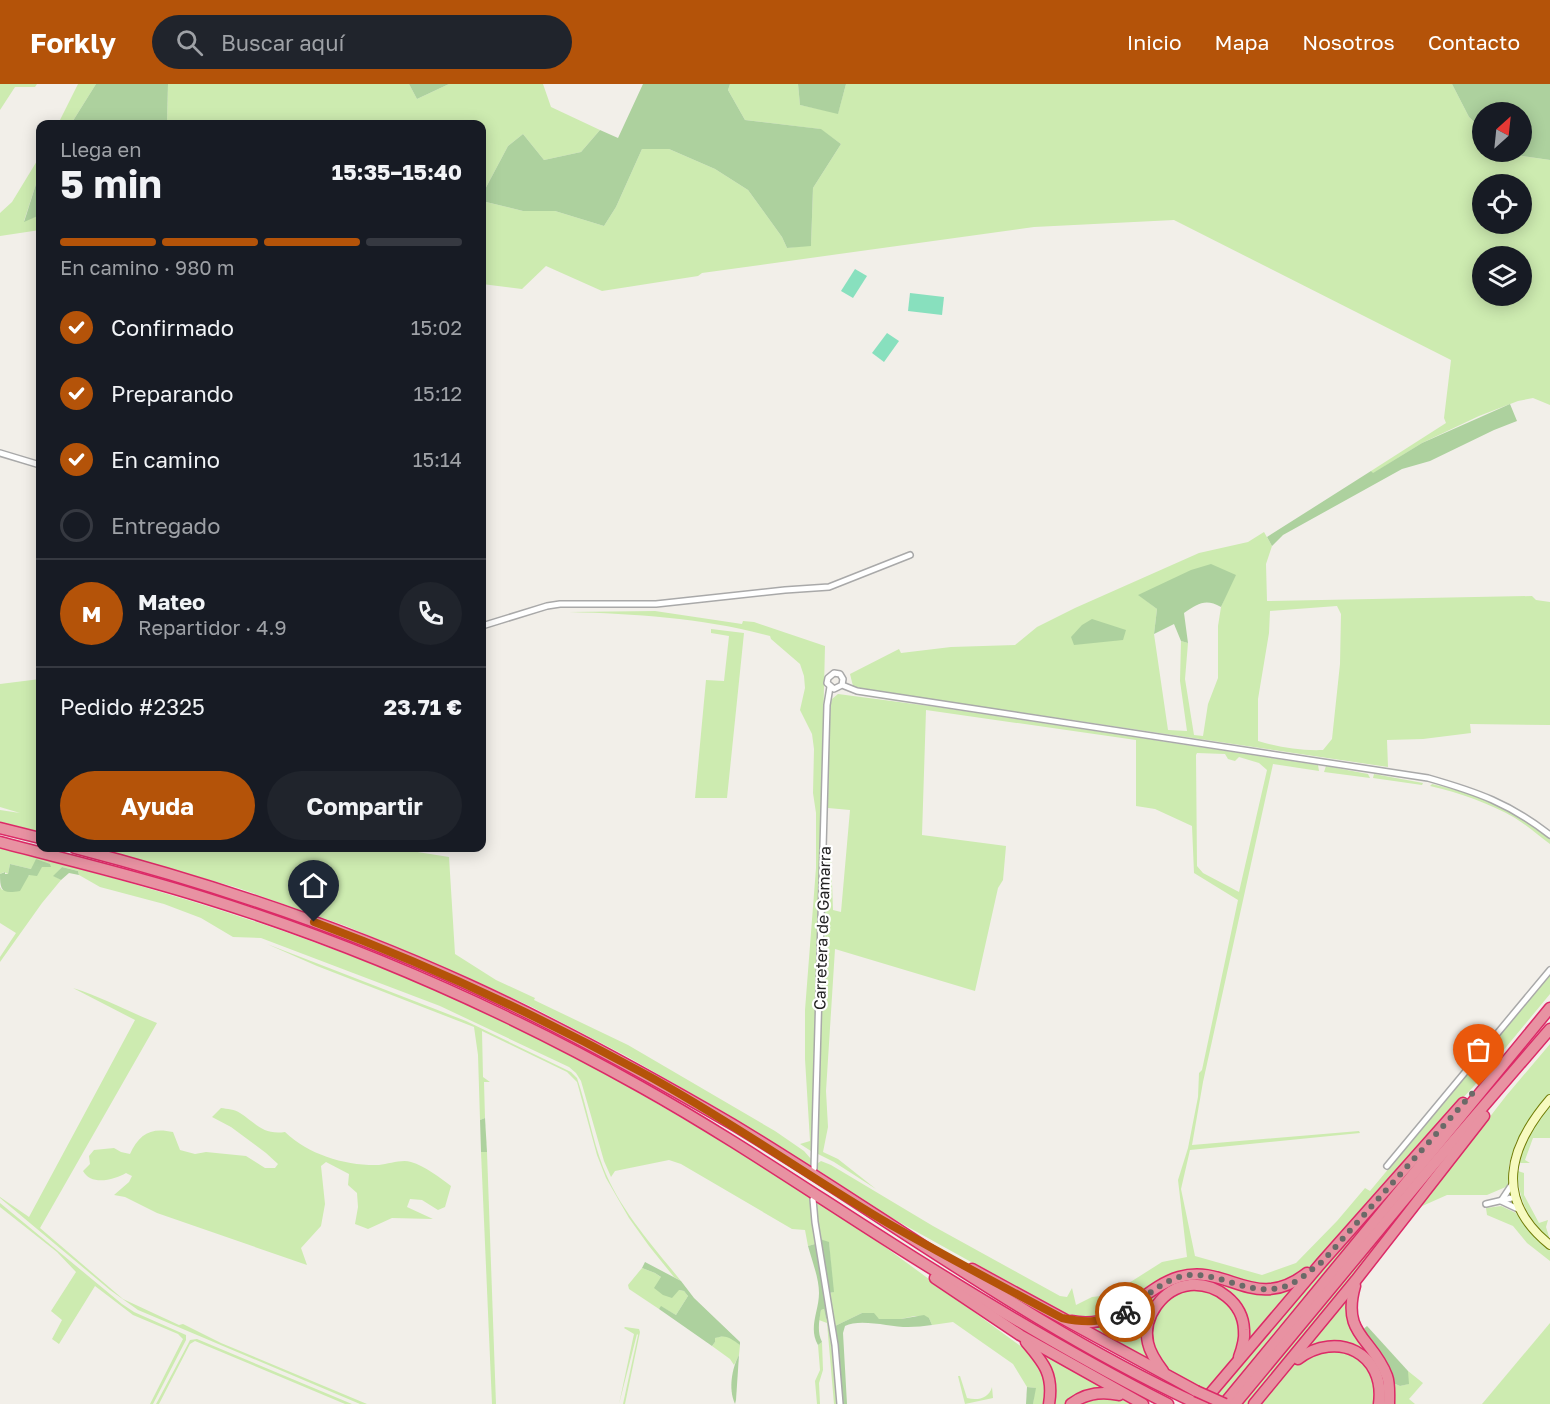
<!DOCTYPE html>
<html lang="es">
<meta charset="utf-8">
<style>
:root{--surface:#171b24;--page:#20242c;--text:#f1f3f6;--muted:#9ea1a6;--line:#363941;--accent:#b45309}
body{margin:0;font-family:"Golos Text",sans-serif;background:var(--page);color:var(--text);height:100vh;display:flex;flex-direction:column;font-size:22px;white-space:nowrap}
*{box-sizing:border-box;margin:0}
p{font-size:20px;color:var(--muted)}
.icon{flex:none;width:33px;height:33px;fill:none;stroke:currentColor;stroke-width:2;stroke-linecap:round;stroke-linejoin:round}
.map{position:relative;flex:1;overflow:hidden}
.sheet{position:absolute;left:36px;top:36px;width:450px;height:732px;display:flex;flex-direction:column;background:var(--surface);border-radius:12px;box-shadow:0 3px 15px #0003}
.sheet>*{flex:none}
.needle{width:39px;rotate:27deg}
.buttons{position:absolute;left:1472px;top:18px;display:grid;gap:12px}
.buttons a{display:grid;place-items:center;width:60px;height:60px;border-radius:50%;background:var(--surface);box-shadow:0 3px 15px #0003;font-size:30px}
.pin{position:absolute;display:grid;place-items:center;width:51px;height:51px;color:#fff;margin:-62px -26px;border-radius:50% 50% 50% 0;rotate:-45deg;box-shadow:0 0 6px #0007}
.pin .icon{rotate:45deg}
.courier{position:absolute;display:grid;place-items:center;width:60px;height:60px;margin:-30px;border:4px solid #b45309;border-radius:50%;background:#fff;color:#222;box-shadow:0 2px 8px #0007}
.headline em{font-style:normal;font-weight:700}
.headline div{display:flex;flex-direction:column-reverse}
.headline{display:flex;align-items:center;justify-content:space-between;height:102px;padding:0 24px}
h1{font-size:39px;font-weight:700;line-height:45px}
.bar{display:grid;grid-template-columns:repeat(4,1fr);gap:9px 6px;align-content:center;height:72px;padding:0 24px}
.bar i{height:8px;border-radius:4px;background:var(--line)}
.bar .current{background:var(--accent)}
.bar p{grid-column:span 4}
.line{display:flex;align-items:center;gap:15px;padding:0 24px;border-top:2px solid var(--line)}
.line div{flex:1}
.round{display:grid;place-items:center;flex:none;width:63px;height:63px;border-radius:32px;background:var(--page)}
ol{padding:0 24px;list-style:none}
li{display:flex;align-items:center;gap:18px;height:66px}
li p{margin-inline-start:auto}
li .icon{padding:6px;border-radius:50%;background:var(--accent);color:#fff;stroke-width:4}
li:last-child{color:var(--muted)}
li i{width:33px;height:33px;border:3px solid var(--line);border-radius:50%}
.cta{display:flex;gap:12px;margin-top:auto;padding:12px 24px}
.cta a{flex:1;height:69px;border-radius:36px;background:var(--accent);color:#fff;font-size:24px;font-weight:700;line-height:69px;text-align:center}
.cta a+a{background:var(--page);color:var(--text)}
header{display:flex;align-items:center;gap:36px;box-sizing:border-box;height:84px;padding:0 30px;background:var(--accent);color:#fff}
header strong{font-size:28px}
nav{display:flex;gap:33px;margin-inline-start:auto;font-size:21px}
.search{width:420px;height:54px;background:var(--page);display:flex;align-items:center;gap:15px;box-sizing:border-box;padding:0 21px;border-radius:33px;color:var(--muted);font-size:22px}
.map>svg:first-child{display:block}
.grass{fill:#cdebb0;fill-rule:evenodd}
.forest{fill:#add19e}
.pitch{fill:#88e0be}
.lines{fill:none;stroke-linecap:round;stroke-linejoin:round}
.street-casing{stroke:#a9a9a9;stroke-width:8}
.secondary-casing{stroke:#707d05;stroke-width:10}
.highway-casing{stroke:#dc2a67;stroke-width:13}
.street{stroke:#fff;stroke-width:5}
.secondary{stroke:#f7fabf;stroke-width:8}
.highway{stroke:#e892a2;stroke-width:10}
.highway-bridge-casing{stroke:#dc2a67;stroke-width:13;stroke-linecap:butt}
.highway-bridge{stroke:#e892a2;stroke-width:10}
.done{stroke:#6b6a68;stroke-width:6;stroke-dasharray:0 10.8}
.route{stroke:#b45309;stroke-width:8}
.labels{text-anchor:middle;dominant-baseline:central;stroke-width:4.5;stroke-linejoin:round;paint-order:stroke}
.street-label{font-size:16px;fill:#222;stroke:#fff}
</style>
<header>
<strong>Forkly</strong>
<div class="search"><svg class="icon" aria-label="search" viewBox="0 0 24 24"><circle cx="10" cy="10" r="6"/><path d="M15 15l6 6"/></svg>Buscar aquí</div>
<nav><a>Inicio</a><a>Mapa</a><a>Nosotros</a><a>Contacto</a></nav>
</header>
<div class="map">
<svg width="1550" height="1320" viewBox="0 0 1550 1320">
<rect width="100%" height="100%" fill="#f2efe9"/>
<!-- grass -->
<g class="grass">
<polygon points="0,0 37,0 35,3 15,3 0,26"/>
<polygon points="78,0 96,0 71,40 58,40"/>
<polygon points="168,0 409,0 417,15 449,0 543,0 551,23 600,46 581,68 544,76 523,50 508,62 482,111 482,40 167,40"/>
<path d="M730 0H798L800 21 838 29 846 0H1452L1469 33 1482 45V68H1505L1509 70 1550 76V321L1533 314 1518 317 1479 332 1422 359 1372 390 1371 387 1446 339 1444 334 1451 276 1174 136 1034 143 702 189 698 192 602 207 546 182 522 205 482 200V117L523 127H555L604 142 616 123 642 65H669L715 85 748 106 782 153 787 164 811 161 813 104 841 60 820 45 745 36 728 6ZM1482 100H1521V140H1482ZM1482 172H1521V212H1482Z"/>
<polygon points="40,72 40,91 37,97 24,137 40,131 40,146 0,152 0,129 12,118"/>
<path d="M1264 448 1272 462 1266 480 1267 517 1532 512 1536 516 1550 518V641L1470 640 1471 649 1423 655 1387 656 1388 683 862 605 853 602 850 590 899 565 901 569 951 563 1015 561 1037 543 1075 524 1199 469 1248 458ZM1230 501 1221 523 1218 542V594L1208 620 1203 652 1194 651 1185 595 1188 559 1181 557 1180 597 1187 647 1168 646 1154 550 1157 525 1139 511ZM1337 522 1341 530 1340 580 1332 655 1323 666C1301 667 1279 663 1258 657V615L1269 549 1270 527Z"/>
<path d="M655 527 742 540 743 537 754 538 825 562 813 1065 811 1067 800 1060 810 1057 805 975V926L816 784V729L813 709 814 665 812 650 800 626 805 604 804 592 800 580 771 555 770 552C704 534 637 530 569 528Z"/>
<polygon points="711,545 744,549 727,714 695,714 706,596 724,597 729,552 711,549"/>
<polygon points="40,595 40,748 0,738 0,726 20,729 0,723 0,600"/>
<path d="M838 610 937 623 1318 681 1319 687 1273 680 1203 998 1192 1061 1359 1047 1360 1049 1190 1066 1181 1105 1195 1172 1262 1191 1296 1179 1337 1137 1365 1104 1370 1107 1550 891V910L1474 1002 1393 1090 1360 1130 1309 1183 1293 1194 1277 1200H1258L1204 1186 1107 1231 1092 1234 1063 1229 881 1128 818 1086V1079L821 1077 831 1081 933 1142 1060 1212 1067 1213 1072 1204 1076 1221 1092 1213 1110 1211 1162 1178 1187 1173 1178 1096 1188 1064 1198 1013 1199 989 1202 986 1238 816 1194 789 1192 742 1155 725 1136 722V656L926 626 922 751 1006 762 1003 796 998 804 975 907 835 865 826 1007 828 1043 823 1068 838 1075 876 1105 834 1078 818 1070 819 987 827 771H831L833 826 841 828 850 726 828 724 829 627 832 615ZM1197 669 1225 670 1228 675 1235 677 1239 673 1259 679 1267 686 1239 808 1203 789 1197 782 1196 671Z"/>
<polygon points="1326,682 1368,690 1370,694 1324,688"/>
<polygon points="1374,690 1423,699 1422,701 1373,694"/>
<path d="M1432 700C1447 704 1463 707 1477 712 1504 722 1527 738 1550 755V760C1539 752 1528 742 1515 734 1489 719 1460 709 1430 702Z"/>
<path d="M0 764C162 805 323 854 475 924 588 976 694 1040 798 1105L811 1115 815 1160 808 1162 805 1146 792 1145 681 1080 669 1076 615 1087 611 1093 604 1077 581 997 576 989 569 983 440 922 261 854 233 853 201 834 164 820 100 803 79 791 78 787 62 783 54 792 61 796 42 819 0 878V873L16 849 0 839V803L2 806 39 786 41 783H50V780L31 785 10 780 8 790 4 788 0 790Z"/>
<polygon points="97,764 404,764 405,766 449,773 455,870 496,896 535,914 534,916 628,961 775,1047 804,1067 811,1075 812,1083 717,1024 628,973 532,923 473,896 346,842 238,804"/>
<path d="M267 860 466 937 571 988 577 994C587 1023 592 1054 603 1083 620 1126 652 1161 681 1197L674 1193 649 1162 629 1134 606 1094 597 1071 577 998 567 988 482 947 483 993 490 998H484L485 1034 480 1036 478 971 474 943 317 882Z"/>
<path d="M73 904C102 913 129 928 157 939L40 1144 123 1215 179 1241 183 1240 221 1259 367 1320H360L138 1226 110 1206 0 1114V1113L29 1133 135 936Z"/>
<polygon points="1550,960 1550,1010 1531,1033 1516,1058 1509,1080 1508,1102 1487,1111 1447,1111 1420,1123 1506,1012"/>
<path d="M1550 1022V1054H1533L1525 1076 1530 1079H1519C1523 1057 1535 1038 1550 1022Z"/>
<path d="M221 1024C227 1025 235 1025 240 1029 257 1040 263 1051 285 1048 309 1071 346 1082 379 1081 389 1080 402 1075 411 1078 425 1082 439 1093 451 1102L445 1123 438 1126 422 1116 410 1115 407 1123 433 1135 392 1134 368 1145 355 1140 358 1123 357 1109 348 1101 349 1090 326 1078 321 1082 325 1120 321 1142 301 1164 307 1181 157 1129 125 1113 114 1111 129 1098 132 1092 126 1089C114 1096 91 1102 83 1087L90 1080 89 1072 94 1066 114 1064 121 1068 130 1070C139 1050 151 1043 173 1048L180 1066 195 1070 206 1068 246 1072 265 1084H275L278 1080 266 1069 231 1043 212 1033Z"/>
<polygon points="481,1068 487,1068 496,1320 492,1320"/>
<polygon points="1414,1080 1226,1311 1218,1320 1206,1320"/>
<path d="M1518 1087 1524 1089V1111L1539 1139 1548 1136 1546 1143 1550 1156C1529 1136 1518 1117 1518 1087Z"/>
<path d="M816 1118 866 1149 1026 1266C1044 1284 1046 1296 1044 1320H1033L1035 1304 1027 1303 1013 1280 953 1238 932 1241 929 1234 915 1232 901 1235H879L862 1229 835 1242 829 1209 833 1208 829 1159 820 1155Z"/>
<polygon points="0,1119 122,1220 134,1228 186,1251 186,1256 153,1320 150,1320 183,1255 178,1250 133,1231 95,1202 59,1260 52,1255 62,1236 51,1227 76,1188 57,1168 0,1123"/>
<polygon points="1408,1122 1250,1320 1239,1320 1403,1125"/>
<polygon points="1501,1122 1516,1129 1528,1146 1550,1166 1550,1177 1527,1159 1513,1142 1487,1131 1486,1124"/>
<polygon points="642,1184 655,1189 679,1206 684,1207 688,1212 676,1231 662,1223 659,1225 629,1205 628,1201"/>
<polygon points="1201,1194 1281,1207 1293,1206 1248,1259 1241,1224 1196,1198 1153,1220 1151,1278 1084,1241 1166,1202"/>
<path d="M1200 1206C1226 1211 1248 1236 1237 1264 1231 1281 1219 1293 1208 1306 1192 1299 1172 1291 1160 1277 1145 1258 1152 1223 1172 1211 1180 1206 1191 1207 1200 1206Z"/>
<polygon points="1347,1214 1375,1275 1379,1291 1333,1258 1322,1258 1307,1264"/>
<polygon points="824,1225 826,1235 828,1234 838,1320 834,1320 827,1239 819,1236 821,1226"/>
<polygon points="1550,1239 1550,1320 1482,1320"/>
<polygon points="625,1243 639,1245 640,1248 625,1320 623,1320 638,1251 637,1250 619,1320 634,1250 624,1244"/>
<polygon points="723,1252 729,1252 740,1261 739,1271 734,1281 730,1275 712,1262 715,1258 714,1254"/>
<polygon points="197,1255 352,1320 345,1320 195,1257 190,1260 159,1320 156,1320 188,1260 190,1256"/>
<polygon points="822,1258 823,1286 819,1299 820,1320 817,1320 815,1297 820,1286 818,1261"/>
<path d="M1344 1266C1371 1282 1374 1289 1375 1320H1262C1275 1303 1290 1278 1311 1270 1320 1266 1334 1267 1344 1266Z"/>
<polygon points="1043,1270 1103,1304 1067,1320 1052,1320"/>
<polygon points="1408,1287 1423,1299 1409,1315 1415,1320 1394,1320 1393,1299 1400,1302 1408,1300"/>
<path d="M958 1292H960L967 1314C978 1317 989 1314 992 1303L993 1314 965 1320Z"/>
<polygon points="1114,1313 1132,1320 1078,1320 1089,1315"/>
</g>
<!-- forest -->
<g class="forest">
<polygon points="96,0 168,0 167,40 71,40"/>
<polygon points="409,0 449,0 417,15"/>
<polygon points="643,0 730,0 728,6 745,36 821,45 841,60 813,104 811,162 787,164 782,153 748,106 715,85 669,65 642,65 616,123 604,142 555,127 523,127 482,117 482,111 508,62 523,50 544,76 581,68 600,46 618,54"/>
<polygon points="798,0 846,0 838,30 800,21"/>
<polygon points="1452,0 1550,0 1550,76 1509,70 1505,68 1521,68 1521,28 1482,28 1482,45 1469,33"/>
<polygon points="40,91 40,131 24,138 37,97"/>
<polygon points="1510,320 1517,337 1494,346 1430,377 1402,385 1283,451 1272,462 1267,453 1371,387 1373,389 1422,359"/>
<path d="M1211 480 1236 491 1221 523C1205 514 1198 520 1184 529L1188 559 1181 557 1174 540 1154 550 1157 525 1138 511 1191 486Z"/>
<polygon points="1092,535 1126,546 1123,556 1074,561 1071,553 1082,541"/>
<path d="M36 775 50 780 51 783H42L37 792 29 791 20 807C2 810 0 807 0 790L5 788V790H8L10 780 31 785Z"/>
<polygon points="62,783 78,787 79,791 69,789 61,796 53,792"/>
<polygon points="485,1034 487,1068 481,1068 480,1036"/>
<polygon points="820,1155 829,1158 834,1208 829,1209"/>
<path d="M815 1160 826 1209 828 1234 826 1235 824 1225 821 1226C819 1237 817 1248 822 1258L818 1261C808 1244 819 1227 819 1209 819 1194 812 1177 808 1162Z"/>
<path d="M645 1178 681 1197 694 1214 740 1258V1261C730 1254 727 1250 715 1254V1258L712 1262 659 1225 661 1222 676 1231 688 1212 684 1207 679 1206 672 1214 663 1211 654 1204 661 1193 655 1189 642 1184Z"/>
<path d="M862 1229H874L879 1235H901L924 1231 929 1234 932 1241C924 1242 916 1243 908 1243 890 1243 860 1234 845 1242L843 1249 847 1320H842L835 1242Z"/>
<polygon points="1367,1242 1408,1287 1409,1300 1400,1302 1393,1299 1361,1247"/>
<path d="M739 1271 736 1316 735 1320C728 1305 732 1284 739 1271Z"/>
<polygon points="1027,1303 1036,1304 1033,1320 1026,1320"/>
</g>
<!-- pitch -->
<g class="pitch">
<polygon points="855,185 867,192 853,214 841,207"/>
<polygon points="910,209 944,213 942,231 908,227"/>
<polygon points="887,249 899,257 884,278 872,269"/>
</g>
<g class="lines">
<defs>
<g id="street">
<polyline points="0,369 40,381"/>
<polyline points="482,542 547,522 560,520 656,520 785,506 829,503 910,471"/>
<path d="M842 601 843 595 840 590 834 589 828 594 827 599 834 605 842 601 857 607 1428 694C1477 708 1509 719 1550 751"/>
<polyline points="1387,1082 1550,886"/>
<polyline points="814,1085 827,621 830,603"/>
<polyline points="1513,1099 1501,1117 1520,1126"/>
<polyline points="813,1115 815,1138 835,1261 840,1320"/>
<polyline points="1486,1120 1516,1113"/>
</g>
<path id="secondary" d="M1550 1015C1508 1064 1494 1116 1550 1161"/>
<g id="highway">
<polyline points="0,744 40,754"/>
<path d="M0 758C68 776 136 792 202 813 354 860 502 925 641 1003 734 1055 822 1116 913 1173 996 1225 1080 1275 1168 1320"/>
<path d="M75 764C210 799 342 843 469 901 559 942 646 990 732 1040 887 1133 1033 1244 1198 1320"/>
<polyline points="972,1185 1196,1307"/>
<polyline points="935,1194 1020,1251 1143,1320"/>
<path d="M1355 1202C1341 1251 1373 1254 1387 1292 1390 1300 1389 1311 1389 1320"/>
<path d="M1071 1237C1122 1247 1139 1205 1179 1193 1228 1179 1254 1230 1307 1189"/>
<path d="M1026 1258C1044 1279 1054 1291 1049 1320"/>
<path d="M1298 1275C1337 1246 1386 1269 1379 1320"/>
<path d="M1163 1287C1157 1279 1150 1269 1148 1259 1142 1233 1163 1204 1190 1201 1217 1199 1243 1219 1244 1246 1245 1255 1242 1265 1239 1273"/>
<polyline points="1204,1317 1322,1178 1463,1019"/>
<path d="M1071 1320C1086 1309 1102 1307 1119 1311"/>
<polyline points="1224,1320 1550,924"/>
<polyline points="1235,1320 1433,1081 1550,945"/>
<polyline points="1254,1320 1356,1196 1484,1032"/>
</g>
</defs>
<!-- street casing -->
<use href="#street" class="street-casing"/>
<!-- secondary casing -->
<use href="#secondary" class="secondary-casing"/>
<!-- highway casing -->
<use href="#highway" class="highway-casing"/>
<!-- street -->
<use href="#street" class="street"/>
<!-- secondary -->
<use href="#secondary" class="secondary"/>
<!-- highway -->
<use href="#highway" class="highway"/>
<defs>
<polyline id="highway-bridge" points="1196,1307 1225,1320"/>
</defs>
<!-- highway-bridge casing -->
<use href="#highway-bridge" class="highway-bridge-casing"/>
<!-- highway-bridge -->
<use href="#highway-bridge" class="highway-bridge"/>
</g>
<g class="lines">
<!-- done -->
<path class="done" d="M1125 1228C1142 1216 1159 1199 1179 1193 1213 1183 1245 1212 1279 1204 1296 1201 1309 1187 1322 1178L1479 1002"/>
<!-- route -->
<path class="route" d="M314 838C427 880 537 931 643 989 728 1035 807 1092 891 1141 947 1173 1005 1204 1062 1234 1084 1239 1104 1239 1125 1228"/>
</g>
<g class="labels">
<!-- street labels -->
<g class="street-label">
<text transform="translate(822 844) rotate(-88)">Carretera de Gamarra</text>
</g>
</g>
</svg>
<div class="buttons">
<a><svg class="needle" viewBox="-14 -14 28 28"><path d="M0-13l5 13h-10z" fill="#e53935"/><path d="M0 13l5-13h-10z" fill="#9ea1a6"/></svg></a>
<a><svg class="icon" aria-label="locate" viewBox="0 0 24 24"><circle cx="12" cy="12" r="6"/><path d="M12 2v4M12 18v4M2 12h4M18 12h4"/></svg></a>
<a><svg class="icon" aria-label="layers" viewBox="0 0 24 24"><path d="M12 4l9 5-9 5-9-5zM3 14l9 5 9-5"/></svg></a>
</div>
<div class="pin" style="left:1479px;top:1002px;background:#ea580c"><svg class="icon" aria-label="bag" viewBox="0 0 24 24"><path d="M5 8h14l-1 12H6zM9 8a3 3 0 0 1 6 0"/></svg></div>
<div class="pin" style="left:314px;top:838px;background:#1f2937"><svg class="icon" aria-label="home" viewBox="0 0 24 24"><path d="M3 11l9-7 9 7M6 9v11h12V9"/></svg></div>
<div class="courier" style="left:1125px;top:1228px"><svg class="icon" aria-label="bike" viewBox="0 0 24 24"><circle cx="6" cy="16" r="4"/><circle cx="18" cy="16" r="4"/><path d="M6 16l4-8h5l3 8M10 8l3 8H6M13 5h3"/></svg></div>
<section class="sheet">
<div class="headline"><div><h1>5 min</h1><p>Llega en</p></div><em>15:35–15:40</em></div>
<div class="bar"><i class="current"></i><i class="current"></i><i class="current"></i><i></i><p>En camino · 980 m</p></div>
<ol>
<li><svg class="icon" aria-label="check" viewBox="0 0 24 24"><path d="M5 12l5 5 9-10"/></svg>Confirmado<p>15:02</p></li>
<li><svg class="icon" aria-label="check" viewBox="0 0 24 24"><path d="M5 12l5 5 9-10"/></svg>Preparando<p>15:12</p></li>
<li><svg class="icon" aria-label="check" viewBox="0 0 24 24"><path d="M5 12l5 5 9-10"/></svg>En camino<p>15:14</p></li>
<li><i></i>Entregado</li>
</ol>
<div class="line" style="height:108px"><b class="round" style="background:var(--accent);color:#fff">M</b><div><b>Mateo</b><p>Repartidor · 4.9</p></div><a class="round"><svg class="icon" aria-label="phone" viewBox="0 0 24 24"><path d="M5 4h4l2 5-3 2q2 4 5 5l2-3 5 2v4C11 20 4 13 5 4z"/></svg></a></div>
<div class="line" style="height:78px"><div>Pedido #2325</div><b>23.71 €</b></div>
<div class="cta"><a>Ayuda</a><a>Compartir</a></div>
</section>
</div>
